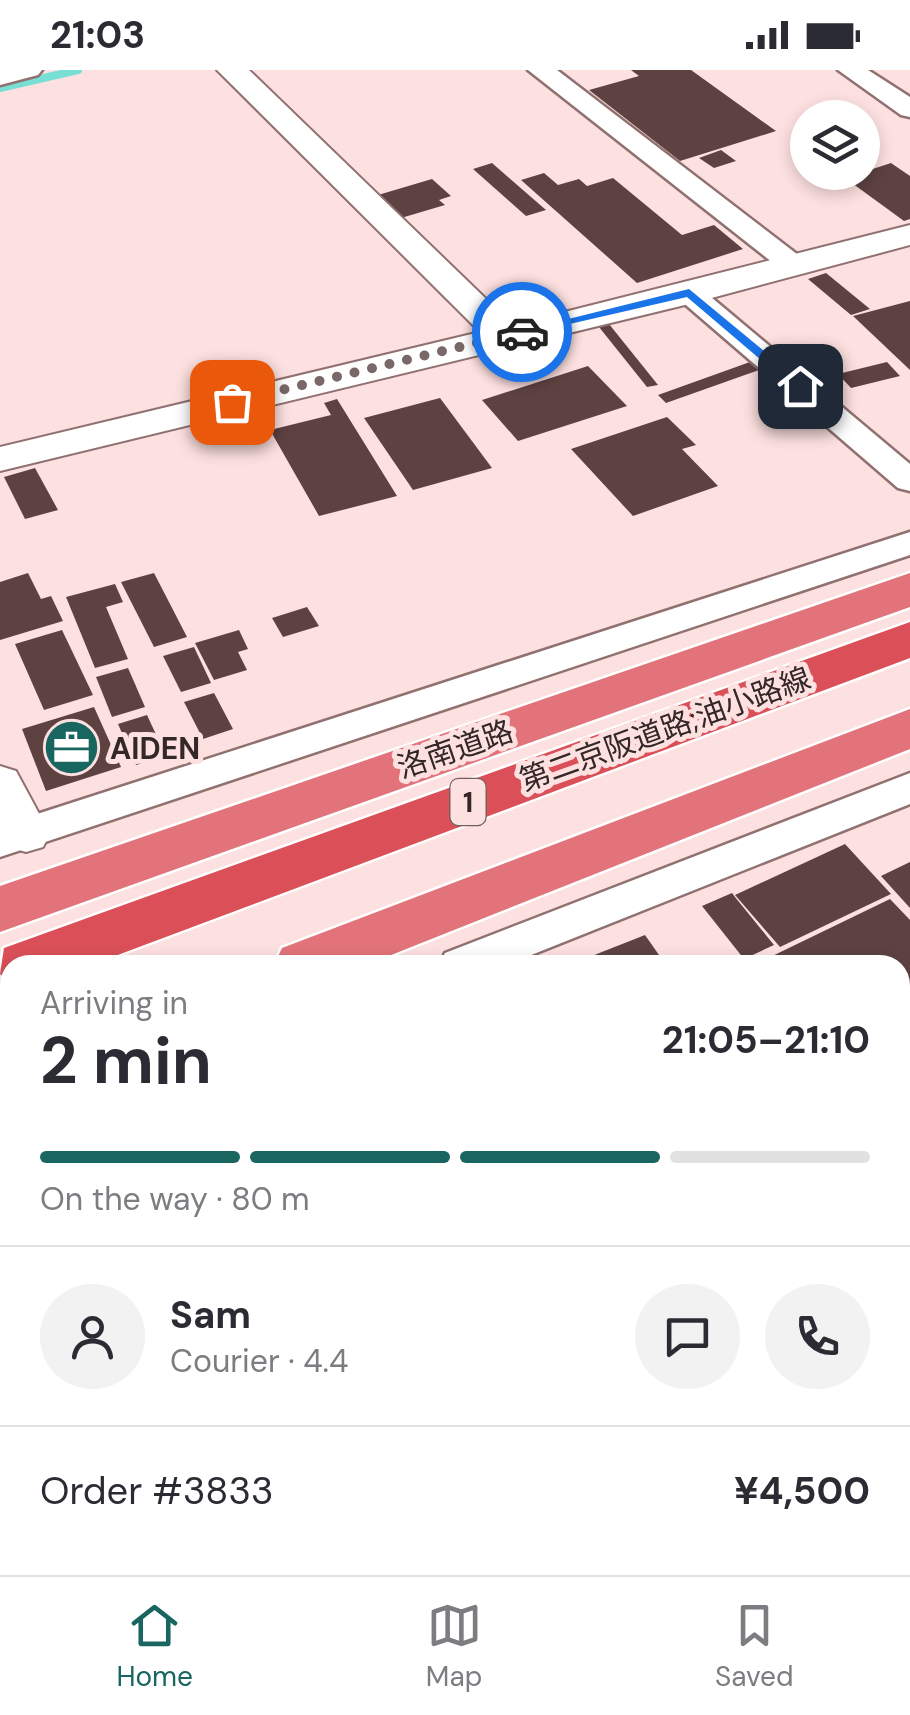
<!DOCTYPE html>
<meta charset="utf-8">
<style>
:root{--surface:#fff;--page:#f2f2f3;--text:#2b2b33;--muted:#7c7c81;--line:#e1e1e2;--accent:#196661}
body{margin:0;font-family:"DM Sans","Noto Sans JP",sans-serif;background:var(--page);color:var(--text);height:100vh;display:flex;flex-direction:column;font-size:38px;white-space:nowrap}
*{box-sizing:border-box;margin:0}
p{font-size:32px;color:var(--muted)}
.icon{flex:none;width:55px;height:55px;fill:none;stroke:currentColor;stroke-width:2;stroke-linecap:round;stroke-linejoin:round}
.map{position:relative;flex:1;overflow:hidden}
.details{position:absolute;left:0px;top:885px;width:910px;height:620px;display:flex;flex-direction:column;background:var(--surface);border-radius:30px 30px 0 0;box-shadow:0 5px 15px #0003}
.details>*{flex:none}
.buttons{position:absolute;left:790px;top:30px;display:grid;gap:20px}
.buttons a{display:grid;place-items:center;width:90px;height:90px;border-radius:50%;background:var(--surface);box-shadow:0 5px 15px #0003;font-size:50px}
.pin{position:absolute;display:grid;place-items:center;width:85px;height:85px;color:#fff;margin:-42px;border-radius:20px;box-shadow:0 5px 15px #0006}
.courier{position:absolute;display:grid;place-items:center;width:100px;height:100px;margin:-50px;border:8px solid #1a73e8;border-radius:50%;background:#fff;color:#222;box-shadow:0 2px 12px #0007}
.headline em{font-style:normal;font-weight:700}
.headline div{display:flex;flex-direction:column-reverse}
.headline{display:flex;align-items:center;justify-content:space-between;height:170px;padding:0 40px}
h1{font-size:65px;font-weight:700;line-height:75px}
.bar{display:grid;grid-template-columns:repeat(4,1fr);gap:15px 10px;align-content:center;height:120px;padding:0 40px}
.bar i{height:12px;border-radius:8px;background:var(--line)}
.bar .selected{background:var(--accent)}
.bar p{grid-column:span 4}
.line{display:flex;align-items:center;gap:25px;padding:0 40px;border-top:2px solid var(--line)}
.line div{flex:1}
.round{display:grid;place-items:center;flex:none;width:105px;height:105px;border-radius:52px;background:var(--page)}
.status{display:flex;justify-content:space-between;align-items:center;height:70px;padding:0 50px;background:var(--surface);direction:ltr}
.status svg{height:28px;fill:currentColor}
.dock{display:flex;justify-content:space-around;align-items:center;height:140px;border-top:2px solid var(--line);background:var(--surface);font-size:28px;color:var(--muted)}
.dock a{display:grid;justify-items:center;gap:5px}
.dock .selected{color:var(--accent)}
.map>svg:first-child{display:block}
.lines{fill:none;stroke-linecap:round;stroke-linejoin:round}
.stream-far1{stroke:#78dfd7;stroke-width:8}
.stream{stroke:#78dfd7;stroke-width:14}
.building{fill:#5e4242}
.minor-casing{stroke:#907170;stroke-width:5}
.tertiary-casing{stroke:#907170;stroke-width:4}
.trunk-casing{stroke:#fff;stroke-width:5}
.motorway-casing{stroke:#fff;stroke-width:5}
.minor{fill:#fff;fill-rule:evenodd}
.tertiary{fill:#fff;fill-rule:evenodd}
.trunk{fill:#e2737a;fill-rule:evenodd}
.motorway{fill:#db5058;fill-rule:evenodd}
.rail{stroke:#504141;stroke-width:9;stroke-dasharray:24 12;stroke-linecap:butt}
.route{fill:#1a73e8}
.done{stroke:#7a6868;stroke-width:10;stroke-dasharray:0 18}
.labels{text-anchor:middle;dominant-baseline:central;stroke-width:10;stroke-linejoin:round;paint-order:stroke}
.shield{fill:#fde1e0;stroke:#705f5e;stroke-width:2.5}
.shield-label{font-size:28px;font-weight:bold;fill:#342727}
.street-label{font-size:30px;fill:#342727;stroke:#fde1e0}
.poi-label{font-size:30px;font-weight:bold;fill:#342727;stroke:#fde1e0;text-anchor:start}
</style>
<div class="status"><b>21:03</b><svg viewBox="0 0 49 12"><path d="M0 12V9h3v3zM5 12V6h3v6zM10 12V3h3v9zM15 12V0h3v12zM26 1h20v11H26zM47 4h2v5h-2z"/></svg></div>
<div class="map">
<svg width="910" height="1505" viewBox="0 0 910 1505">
<rect width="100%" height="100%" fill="#fde1e0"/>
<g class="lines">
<!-- stream-far1 -->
<polyline class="stream-far1" points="0,18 78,0"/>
<!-- stream -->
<polyline class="stream" points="900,1318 910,1323"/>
</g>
<!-- building -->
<g class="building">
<polygon points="631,0 691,0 776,61 680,91 589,20 639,6"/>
<polygon points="721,80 736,91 714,98 699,88"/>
<polygon points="492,93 546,140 526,146 473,99"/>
<polygon points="891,93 910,106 910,149 904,151 845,108"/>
<polygon points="544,103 558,115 579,109 587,116 613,108 682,165 714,155 743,179 637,213 521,110"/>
<polygon points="432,109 451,126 439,130 445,135 401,148 378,125"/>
<polygon points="826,203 870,239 851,245 808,209"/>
<polygon points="910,231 910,300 853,246"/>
<polygon points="609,254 658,315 647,317 599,257"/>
<polygon points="750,292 759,300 666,333 658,325"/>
<polygon points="887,292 900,306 851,318 838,304"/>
<polygon points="588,296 627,336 518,371 482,330"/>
<polygon points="440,328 492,398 413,420 364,348"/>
<polygon points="337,329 397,426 319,446 270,360 331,345 324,333"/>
<polygon points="667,347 696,375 682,379 718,416 633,446 571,379"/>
<polygon points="35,398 58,440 25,449 4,407"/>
<polygon points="28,503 41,529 51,526 63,551 0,570 0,512"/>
<polygon points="154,503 187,567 154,577 121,512"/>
<polygon points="115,514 123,532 106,537 128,589 95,598 66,527"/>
<polygon points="307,537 319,556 283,567 272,548"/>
<polygon points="62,560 93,625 44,640 15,574"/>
<polygon points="239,560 248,579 238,582 247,600 214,610 195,573"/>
<polygon points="194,577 211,613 181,622 163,586"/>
<polygon points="128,598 145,637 112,647 96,607"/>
<polygon points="214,623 233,659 203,669 184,632"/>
<polygon points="94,637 121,697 46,721 22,659"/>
<polygon points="147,645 166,686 136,695 118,654"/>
<polygon points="845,774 891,824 780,877 735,825"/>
<polygon points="910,792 910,838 881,806"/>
<polygon points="732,823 735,827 774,875 744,889 702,836"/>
<polygon points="890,829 910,850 910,987 900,992 900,895 754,895"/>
<polygon points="645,865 666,895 569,895"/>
<polygon points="10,1167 10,1282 0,1277 0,1181"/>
<polygon points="10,1283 10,1345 0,1340 0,1297"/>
<polygon points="49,1495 735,1495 758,1505 52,1505 45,1502"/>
</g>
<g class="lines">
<defs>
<g id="minor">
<polygon points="0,0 42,0 38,5 0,15"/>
<polygon points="528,0 557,0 802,188 807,194 802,200 782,200"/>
<polygon points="838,0 868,0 910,27 910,47 901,45"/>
<polygon points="689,214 699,217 910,394 910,421 898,418 679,229 674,223 679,217"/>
<polygon points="910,462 910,485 0,787 0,756"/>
<polygon points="910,703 910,734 506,895 439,895 445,883"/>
</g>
<g id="tertiary">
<polygon points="217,0 249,0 513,255 910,155 910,175 689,234 0,401 0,377 480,262"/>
<polygon points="0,696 16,701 50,764 43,777 26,782 9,777 0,760"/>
<polygon points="900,1239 910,1243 910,1299 900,1295"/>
</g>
<g id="trunk">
<polygon points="910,503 910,537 0,862 0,816"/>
<polygon points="910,639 910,679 366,895 274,895 282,878"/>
<polygon points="10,984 10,1037 0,1040 0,987"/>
</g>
<g id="motorway">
<polygon points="910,552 910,588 91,895 10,895 10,914 0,904 4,878"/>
<polygon points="10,915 10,965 0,968 0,918"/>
</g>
</defs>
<!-- minor casing -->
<use href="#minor" class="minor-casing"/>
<!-- tertiary casing -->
<use href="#tertiary" class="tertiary-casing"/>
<!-- trunk casing -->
<use href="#trunk" class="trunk-casing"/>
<!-- motorway casing -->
<use href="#motorway" class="motorway-casing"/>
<!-- minor -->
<use href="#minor" class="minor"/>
<!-- tertiary -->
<use href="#tertiary" class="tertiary"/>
<!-- trunk -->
<use href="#trunk" class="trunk"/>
<!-- motorway -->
<use href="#motorway" class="motorway"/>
<!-- rail -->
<g class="rail">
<polyline points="0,1028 10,1032"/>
<polyline points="0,1052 10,1056"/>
<polyline points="900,1405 910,1409"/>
<polyline points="900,1433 910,1438"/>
</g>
</g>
<!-- route -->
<polygon class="route" points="689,219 804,314 804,319 795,319 687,227 522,265 516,262"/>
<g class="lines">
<!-- done -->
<polyline class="done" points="232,332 522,262"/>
</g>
<!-- icons -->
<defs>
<symbol id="office-disc" viewBox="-11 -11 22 22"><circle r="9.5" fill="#196661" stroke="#fde1e0"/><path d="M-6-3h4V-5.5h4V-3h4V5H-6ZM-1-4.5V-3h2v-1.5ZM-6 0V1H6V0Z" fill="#fff"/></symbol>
</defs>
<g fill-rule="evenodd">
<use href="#office-disc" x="40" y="646" width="63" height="63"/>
</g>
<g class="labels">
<!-- shield labels -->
<rect class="shield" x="450.5" y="709" width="35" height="46" rx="8"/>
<g class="shield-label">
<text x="468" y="732">1</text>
</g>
<!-- street labels -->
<g class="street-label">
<text transform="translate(665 659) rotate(-20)">第二京阪道路;油小路線</text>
<text transform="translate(455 679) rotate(-19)">洛南道路</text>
</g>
<!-- poi labels -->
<g class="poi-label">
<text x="110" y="678">AIDEN</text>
</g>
</g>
</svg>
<div class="buttons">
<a><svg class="icon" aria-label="layers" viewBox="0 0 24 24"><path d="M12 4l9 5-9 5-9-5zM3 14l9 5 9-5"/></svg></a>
</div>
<div class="pin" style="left:232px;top:332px;background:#ea580c"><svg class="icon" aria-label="bag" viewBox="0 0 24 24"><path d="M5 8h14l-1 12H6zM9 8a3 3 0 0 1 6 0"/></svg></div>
<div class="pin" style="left:800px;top:316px;background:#1f2937"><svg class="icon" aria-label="home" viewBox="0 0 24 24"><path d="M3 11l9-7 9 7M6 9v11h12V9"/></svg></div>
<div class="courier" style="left:522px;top:262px"><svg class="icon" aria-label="car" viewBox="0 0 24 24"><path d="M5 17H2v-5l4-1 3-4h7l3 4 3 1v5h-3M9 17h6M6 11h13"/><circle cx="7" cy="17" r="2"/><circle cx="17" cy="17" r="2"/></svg></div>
<section class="details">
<div class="headline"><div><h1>2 min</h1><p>Arriving in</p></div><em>21:05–21:10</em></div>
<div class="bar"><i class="selected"></i><i class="selected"></i><i class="selected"></i><i></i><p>On the way · 80 m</p></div>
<div class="line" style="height:180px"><a class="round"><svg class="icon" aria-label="person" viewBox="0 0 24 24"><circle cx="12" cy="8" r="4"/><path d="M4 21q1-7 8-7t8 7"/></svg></a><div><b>Sam</b><p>Courier · 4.4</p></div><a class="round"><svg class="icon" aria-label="chat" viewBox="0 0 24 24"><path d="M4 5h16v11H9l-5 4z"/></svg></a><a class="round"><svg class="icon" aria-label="phone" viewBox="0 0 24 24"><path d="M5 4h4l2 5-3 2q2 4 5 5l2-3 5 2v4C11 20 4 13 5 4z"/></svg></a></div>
<div class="line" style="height:130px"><div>Order #3833</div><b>¥4,500</b></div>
</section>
</div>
<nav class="dock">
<a class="selected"><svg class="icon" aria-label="home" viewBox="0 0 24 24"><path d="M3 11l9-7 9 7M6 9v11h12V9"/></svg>Home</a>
<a><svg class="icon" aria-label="map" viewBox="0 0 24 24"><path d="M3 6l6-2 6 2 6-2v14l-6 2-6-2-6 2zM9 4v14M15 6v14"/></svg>Map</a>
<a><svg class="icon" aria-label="saved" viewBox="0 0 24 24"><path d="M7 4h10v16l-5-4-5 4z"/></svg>Saved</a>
</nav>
